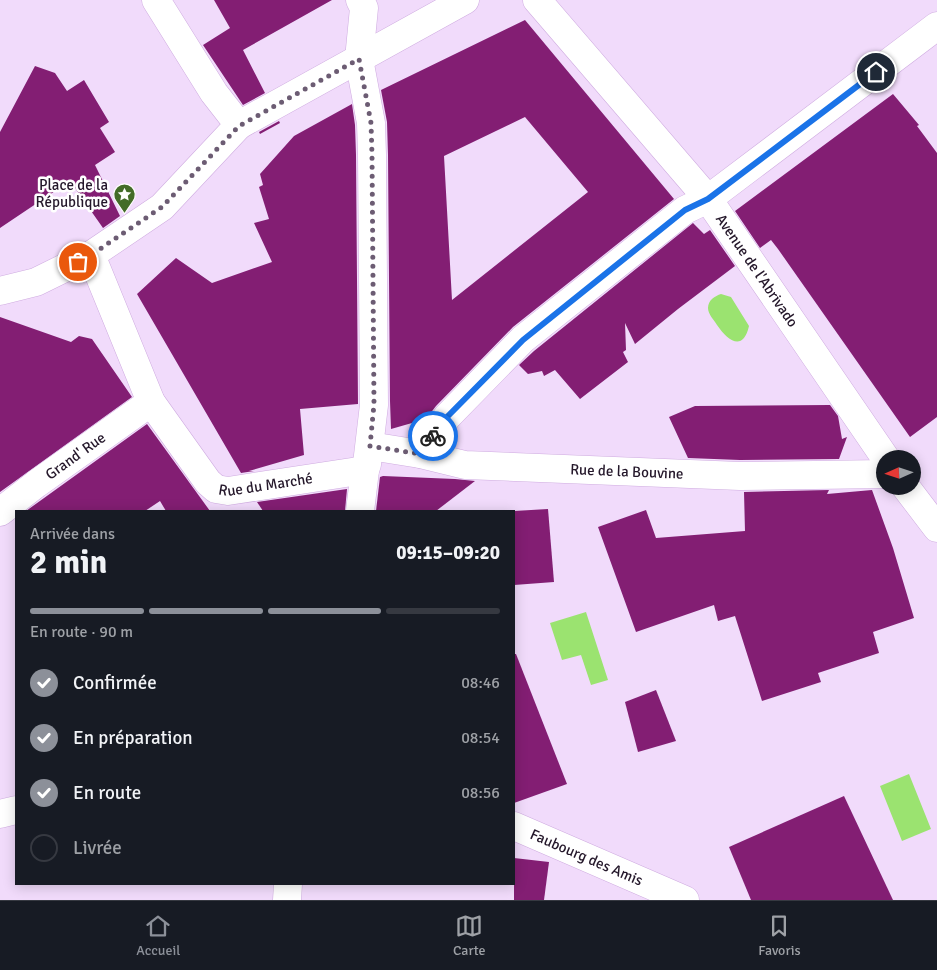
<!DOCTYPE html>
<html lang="fr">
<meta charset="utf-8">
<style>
:root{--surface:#171b24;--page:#20242c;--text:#f1f3f6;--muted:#9ea1a6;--line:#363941;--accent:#8c9099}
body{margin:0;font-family:Signika,sans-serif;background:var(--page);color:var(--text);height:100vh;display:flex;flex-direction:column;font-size:19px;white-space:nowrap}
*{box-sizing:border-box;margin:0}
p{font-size:16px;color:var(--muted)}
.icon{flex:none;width:28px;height:28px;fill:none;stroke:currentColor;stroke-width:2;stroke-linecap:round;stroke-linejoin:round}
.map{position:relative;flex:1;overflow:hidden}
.sheet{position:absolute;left:15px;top:510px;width:500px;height:375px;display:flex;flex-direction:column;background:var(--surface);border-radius:0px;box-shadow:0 2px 12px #0003}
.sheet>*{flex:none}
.needle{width:32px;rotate:267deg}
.buttons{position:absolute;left:876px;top:450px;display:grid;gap:10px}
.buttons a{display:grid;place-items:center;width:45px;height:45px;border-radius:50%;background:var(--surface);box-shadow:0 2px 12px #0003;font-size:25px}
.pin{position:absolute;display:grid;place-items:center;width:42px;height:42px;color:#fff;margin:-21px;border:2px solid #fff;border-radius:50%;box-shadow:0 1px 5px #0007}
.courier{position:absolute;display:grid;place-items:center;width:50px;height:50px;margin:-25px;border:4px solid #1a73e8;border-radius:50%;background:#fff;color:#222;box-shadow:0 1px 6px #0007}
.overview em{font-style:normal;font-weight:700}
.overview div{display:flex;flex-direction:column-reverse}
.overview{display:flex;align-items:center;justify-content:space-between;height:85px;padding:0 15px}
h1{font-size:32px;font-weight:700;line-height:38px}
.bar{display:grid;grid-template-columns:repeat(4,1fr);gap:8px 5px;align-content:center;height:60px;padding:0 15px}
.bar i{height:6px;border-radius:4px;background:var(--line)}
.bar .on{background:var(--accent)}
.bar p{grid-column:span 4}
ol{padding:0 15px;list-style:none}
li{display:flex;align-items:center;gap:15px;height:55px}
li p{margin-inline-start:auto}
li .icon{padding:5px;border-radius:50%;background:var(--accent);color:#fff;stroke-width:4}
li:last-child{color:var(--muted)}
li i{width:28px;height:28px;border:2px solid var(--line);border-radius:50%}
.dock{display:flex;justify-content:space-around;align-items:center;height:70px;border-top:1px solid var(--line);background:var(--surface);font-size:14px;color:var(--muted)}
.dock a{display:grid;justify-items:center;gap:2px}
.dock .on{color:var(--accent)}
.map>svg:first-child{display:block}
.water{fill:#9be370}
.building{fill:#831e73;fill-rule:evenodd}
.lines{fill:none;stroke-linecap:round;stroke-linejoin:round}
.minor-casing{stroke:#cface0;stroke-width:29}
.tertiary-casing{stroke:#cface0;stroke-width:29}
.minor{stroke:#fff;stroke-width:28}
.tertiary{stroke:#fff;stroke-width:28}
.done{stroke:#6c5c73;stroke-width:5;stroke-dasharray:0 9}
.route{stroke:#1a73e8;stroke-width:6}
.labels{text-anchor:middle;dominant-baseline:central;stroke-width:5;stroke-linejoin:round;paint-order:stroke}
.poi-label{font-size:15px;fill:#24172a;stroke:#fff;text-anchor:end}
.street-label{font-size:15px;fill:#24172a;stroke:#fff}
</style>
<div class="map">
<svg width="937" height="900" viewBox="0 0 937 900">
<rect width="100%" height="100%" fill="#f1dbfb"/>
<!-- water -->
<g class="water">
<path d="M721 294 731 297 749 326C743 352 728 341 717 325 714 320 708 314 708 308 708 300 715 296 721 294Z"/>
<polygon points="586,612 608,680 591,685 581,655 562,660 550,623"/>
<polygon points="909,774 931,829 902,841 880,786"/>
</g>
<!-- building -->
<g class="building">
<polygon points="214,0 332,0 243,50 265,93 243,105 203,45 230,28"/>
<path d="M525 20 674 199 513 327 436 406 426 419 391 429 390 401 388 155 387 122 381 90ZM525 117 588 192 452 300 444 156Z"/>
<polygon points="35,66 55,73 67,91 84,80 109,122 100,128 115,152 95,165 120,216 103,228 70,181 0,228 0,132"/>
<polygon points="893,94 919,125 917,126 937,153 937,417 910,437 778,249 771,240 760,248 735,211"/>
<polygon points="352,104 355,125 356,155 358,404 300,409 304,455 249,471 254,471 241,473 137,294 176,258 212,283 272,262 254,223 269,219 259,187 263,185 260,174 294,136"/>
<polygon points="279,121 280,123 260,134 259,132"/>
<polygon points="693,223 704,234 710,230 735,266 678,309 635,344 625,323 626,350 623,352 628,362 580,399 555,370 544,376 542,371 528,374 519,365 534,351"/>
<polygon points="0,317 71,342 79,336 92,339 132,397 0,492"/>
<polygon points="830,405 838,416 842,439 847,437 839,459 740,460 688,458 669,417 695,406"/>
<polygon points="147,424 210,511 166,511 160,501 145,511 26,511"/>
<polygon points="383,476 455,479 475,481 436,511 376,511 380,477"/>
<polygon points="347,489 345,511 263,511 257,502"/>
<polygon points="829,490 827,494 872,490 893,548 914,618 873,632 879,653 818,673 821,682 762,701 735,616 718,621 714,605 636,632 598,527 646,510 656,538 745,531 744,492"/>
<polygon points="548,509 554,582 514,585 514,511"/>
<polygon points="514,654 516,654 567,784 514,803"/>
<polygon points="656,690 676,741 638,752 625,702"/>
<polygon points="844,796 893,900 751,900 729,847"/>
<polygon points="514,858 549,862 544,900 514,900"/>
</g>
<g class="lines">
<defs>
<g id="minor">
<path id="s1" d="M239 125 162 207 91 255 151 402 208 482 216 489 228 491 365 470"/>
<polyline points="0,291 36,282 91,255"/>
<path id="s2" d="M370 446 420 454 465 465 740 476 885 474"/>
<polyline points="420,454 447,417 523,339 685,210 708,199 937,26"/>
<polyline points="360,511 365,470 367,464 374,405 372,155 371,123 359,59 364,8 360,0"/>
<path id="s3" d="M0 512 36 484 151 402"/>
<polyline points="0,814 16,810"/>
<path id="s4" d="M514 826 685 900"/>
<polyline points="287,900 288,884"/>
</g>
<g id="tertiary">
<polyline points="156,0 214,93 239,125 465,0"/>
<path id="s5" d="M537 0 708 199 886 459"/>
<polyline points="905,486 937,528"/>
</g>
</defs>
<!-- minor casing -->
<use href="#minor" class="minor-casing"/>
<!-- tertiary casing -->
<use href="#tertiary" class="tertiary-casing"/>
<!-- minor -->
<use href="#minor" class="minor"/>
<!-- tertiary -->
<use href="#tertiary" class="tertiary"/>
</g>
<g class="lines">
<!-- done -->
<polyline class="done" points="78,262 91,255 162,207 239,126 359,59 371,123 372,155 374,404 370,446 420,454 433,436"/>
<!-- route -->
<polyline class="route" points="433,436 447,417 523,340 685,210 708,199 876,72"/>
</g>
<!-- icons -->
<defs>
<symbol id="sight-pin" viewBox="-11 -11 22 30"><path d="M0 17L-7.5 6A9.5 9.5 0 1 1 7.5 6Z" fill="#436c28" stroke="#fff"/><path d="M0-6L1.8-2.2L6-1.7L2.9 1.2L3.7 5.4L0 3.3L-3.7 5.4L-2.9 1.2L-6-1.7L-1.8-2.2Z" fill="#fff"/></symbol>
</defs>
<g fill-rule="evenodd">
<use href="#sight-pin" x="112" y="182" width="25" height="34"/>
</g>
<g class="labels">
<!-- poi labels -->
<g class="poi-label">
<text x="108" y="185">Place de la<tspan x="108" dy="17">République</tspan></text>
</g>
<!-- street labels -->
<g class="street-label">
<text stroke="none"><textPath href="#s5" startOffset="349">Avenue de l'Abrivado</textPath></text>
<text stroke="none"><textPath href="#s3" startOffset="94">Grand' Rue</textPath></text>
<text stroke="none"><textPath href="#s2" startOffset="259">Rue de la Bouvine</textPath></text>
<text stroke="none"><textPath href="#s1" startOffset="516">Rue du Marché</textPath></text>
<text stroke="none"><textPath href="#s4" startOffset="79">Faubourg des Amis</textPath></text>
</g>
</g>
</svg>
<div class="buttons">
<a><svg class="needle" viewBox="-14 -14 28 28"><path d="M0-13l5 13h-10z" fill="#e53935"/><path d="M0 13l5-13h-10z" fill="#9ea1a6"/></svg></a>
</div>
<div class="pin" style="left:78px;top:262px;background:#ea580c"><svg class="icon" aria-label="bag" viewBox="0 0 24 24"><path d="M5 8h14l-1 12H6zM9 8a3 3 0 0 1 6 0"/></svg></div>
<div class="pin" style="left:876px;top:72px;background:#1f2937"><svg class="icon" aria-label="home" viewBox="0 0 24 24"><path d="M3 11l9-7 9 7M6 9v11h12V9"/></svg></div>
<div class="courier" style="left:433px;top:436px"><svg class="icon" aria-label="bike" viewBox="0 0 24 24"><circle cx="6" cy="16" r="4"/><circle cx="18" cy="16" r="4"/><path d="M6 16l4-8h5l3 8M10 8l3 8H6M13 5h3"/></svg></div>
<section class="sheet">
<div class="overview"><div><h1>2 min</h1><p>Arrivée dans</p></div><em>09:15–09:20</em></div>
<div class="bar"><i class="on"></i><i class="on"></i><i class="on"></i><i></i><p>En route · 90 m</p></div>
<ol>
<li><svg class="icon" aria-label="check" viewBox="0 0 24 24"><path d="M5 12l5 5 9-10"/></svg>Confirmée<p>08:46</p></li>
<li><svg class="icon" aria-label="check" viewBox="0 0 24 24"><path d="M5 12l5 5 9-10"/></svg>En préparation<p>08:54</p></li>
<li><svg class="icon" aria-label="check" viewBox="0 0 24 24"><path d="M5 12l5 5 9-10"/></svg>En route<p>08:56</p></li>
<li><i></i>Livrée</li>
</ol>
</section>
</div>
<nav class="dock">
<a class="on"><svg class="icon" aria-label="home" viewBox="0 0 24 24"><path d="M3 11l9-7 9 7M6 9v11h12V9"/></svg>Accueil</a>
<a><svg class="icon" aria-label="map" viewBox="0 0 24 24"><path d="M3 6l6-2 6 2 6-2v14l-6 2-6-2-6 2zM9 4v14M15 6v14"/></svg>Carte</a>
<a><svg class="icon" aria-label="saved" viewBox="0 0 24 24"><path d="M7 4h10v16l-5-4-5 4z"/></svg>Favoris</a>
</nav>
